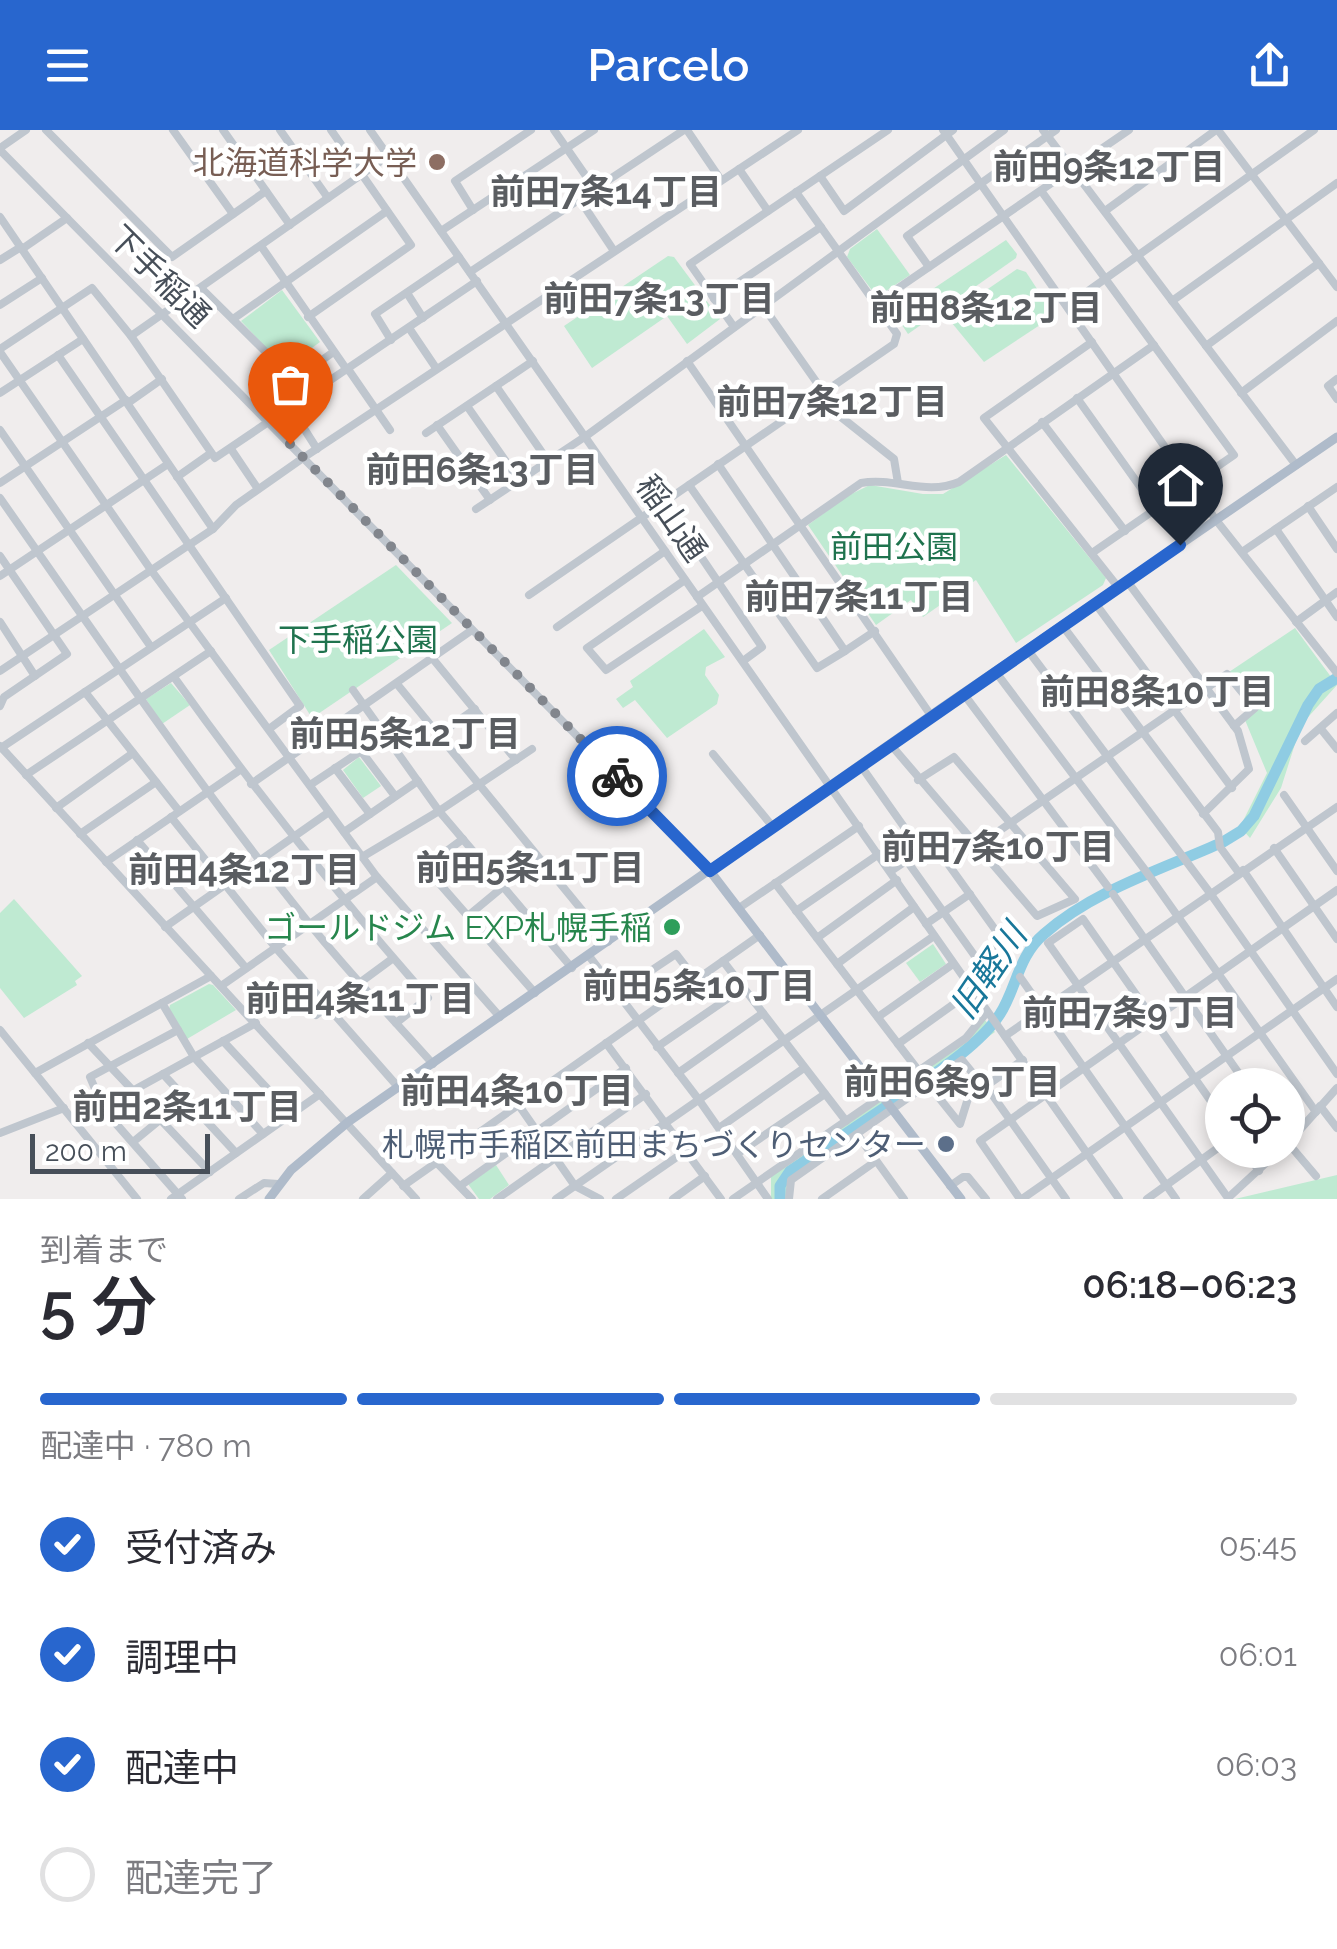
<!DOCTYPE html>
<html lang="ja">
<meta charset="utf-8">
<style>
:root{--surface:#fff;--page:#f2f2f3;--text:#2b2b33;--muted:#7c7c81;--line:#e1e1e2;--accent:#2866ce}
body{margin:0;font-family:Raleway,"Noto Sans JP",sans-serif;background:var(--page);color:var(--text);height:100vh;display:flex;flex-direction:column;font-size:38px;white-space:nowrap}
*{box-sizing:border-box;margin:0}
p{font-size:32px;color:var(--muted)}
.icon{flex:none;width:55px;height:55px;fill:none;stroke:currentColor;stroke-width:2;stroke-linecap:round;stroke-linejoin:round}
.map{position:relative;height:1069px;overflow:hidden}
.side{display:flex;flex-direction:column;background:var(--surface);flex:1}
.side>*{flex:none}
.fabs{position:absolute;left:1205px;top:938px;display:grid;gap:20px}
.fabs a{display:grid;place-items:center;width:100px;height:100px;border-radius:50%;background:var(--surface);box-shadow:0 5px 15px #0003;font-size:50px}
.scale{position:absolute;left:30px;bottom:25px;width:180px;box-sizing:border-box;padding-left:10px;border:5px solid #474f59;border-top:0;font-size:28px;line-height:35px;white-space:nowrap;color:#474f59;-webkit-text-stroke:8px #fff;paint-order:stroke}
.pin{position:absolute;display:grid;place-items:center;width:85px;height:85px;color:#fff;margin:-102px -42px;border-radius:50% 50% 50% 0;rotate:-45deg;box-shadow:0 0 10px #0007}
.pin .icon{rotate:45deg}
.courier{position:absolute;display:grid;place-items:center;width:100px;height:100px;margin:-50px;border:8px solid #2866ce;border-radius:50%;background:#fff;color:#222;box-shadow:0 2px 12px #0007}
.summary em{font-style:normal;font-weight:600}
.summary div{display:flex;flex-direction:column-reverse}
.summary{display:flex;align-items:center;justify-content:space-between;height:170px;padding:0 40px}
h1{font-size:65px;font-weight:600;line-height:75px}
.bar{display:grid;grid-template-columns:repeat(4,1fr);gap:15px 10px;align-content:center;height:120px;padding:0 40px}
.bar i{height:12px;border-radius:8px;background:var(--line)}
.bar .current{background:var(--accent)}
.bar p{grid-column:span 4}
ol{padding:0 40px;list-style:none}
li{display:flex;align-items:center;gap:30px;height:110px}
li p{margin-inline-start:auto}
li .icon{padding:10px;border-radius:50%;background:var(--accent);color:#fff;stroke-width:4}
li:last-child{color:var(--muted)}
li i{width:55px;height:55px;border:5px solid var(--line);border-radius:50%}
header{display:flex;justify-content:space-between;align-items:center;height:130px;padding:0 40px;background:var(--accent);color:#fff;font-size:45px;font-weight:600}
.map>svg:first-child{display:block}
.green{fill:#bfead2}
.lines{fill:none;stroke-linecap:round;stroke-linejoin:round}
.river{stroke:#8fcce3;stroke-width:11}
.minor{stroke:#bfc6ce;stroke-width:8}
.major{stroke:#afbbca;stroke-width:9}
.done{stroke:#82868d;stroke-width:10;stroke-dasharray:0 18}
.route{stroke:#2866ce;stroke-width:12}
.education-dot{fill:#8d6e63;stroke:#fff;stroke-width:4}
.leisure-dot{fill:#2e9e5b;stroke:#fff;stroke-width:4}
.service-dot{fill:#5c6f8a;stroke:#fff;stroke-width:4}
.labels{text-anchor:middle;dominant-baseline:central;stroke-width:9;stroke-linejoin:round;paint-order:stroke}
.education-label{font-size:32px;fill:#785e54;stroke:#fff;text-anchor:end}
.street-label{font-size:32px;fill:#474f59;stroke:#fff}
.park-label{font-size:32px;fill:#1f734e;stroke:#fff}
.leisure-label{font-size:32px;fill:#27864d;stroke:#fff;text-anchor:end}
.service-label{font-size:32px;fill:#4e5e75;stroke:#fff;text-anchor:end}
.neighbourhood-label{font-size:35px;font-weight:bold;fill:#5a5d61;stroke:#fff}
.water-label{font-size:35px;font-style:italic;fill:#18779a;stroke:#fff}
</style>
<header><svg class="icon" aria-label="menu" viewBox="0 0 24 24"><path d="M4 6h16M4 12h16M4 18h16"/></svg>Parcelo<svg class="icon" aria-label="share" viewBox="0 0 24 24"><path d="M12 15V3M7 8l5-5 5 5M5 13v7h14v-7"/></svg></header>
<div class="map">
<svg width="1337" height="1069" viewBox="0 0 1337 1069">
<rect width="100%" height="100%" fill="#f0eded"/>
<!-- green -->
<g class="green">
<polygon points="877,99 910,145 877,167 847,127 850,119"/>
<polygon points="1006,110 1017,124 1016,128 908,204 896,186 897,183"/>
<polygon points="668,126 674,127 720,189 687,214 667,186 592,238 564,196"/>
<polygon points="1017,139 1026,142 1045,171 1043,193 984,232 947,187"/>
<polygon points="282,160 320,212 285,238 241,191"/>
<polygon points="1006,325 1106,448 1103,455 1016,513 976,450 923,487 911,470 876,495 808,395 847,366 870,355 923,364 943,364"/>
<polygon points="396,435 452,493 312,588 269,520"/>
<polygon points="1295,498 1337,555 1301,595 1281,658 1250,708 1240,697 1267,643 1245,590 1259,577 1229,542"/>
<polygon points="704,499 725,527 706,537 705,545 719,565 717,574 667,608 635,570 623,578 616,569 633,557 630,551"/>
<polygon points="171,553 190,575 162,594 146,569"/>
<polygon points="359,627 381,656 363,668 343,640"/>
<polygon points="14,769 82,846 75,851 77,855 24,888 0,858 0,783"/>
<polygon points="933,814 946,834 920,852 906,833"/>
<polygon points="209,854 213,855 236,880 187,909 169,879 170,875"/>
<polygon points="984,889 995,902 789,1049 789,1069 771,1069 771,1044 969,907"/>
<polygon points="496,1035 509,1055 490,1069 479,1069 468,1054"/>
<polygon points="1337,1045 1337,1069 1235,1069"/>
</g>
<g class="lines">
<!-- river -->
<g class="river">
<path d="M893 972C926 949 978 918 1000 884 1017 857 1018 826 1044 804 1094 760 1163 739 1223 712L1241 701 1254 686 1308 575 1319 559 1337 548"/>
<polyline points="780,1069 780,1056 790,1041 884,978"/>
</g>
<!-- minor -->
<g class="minor">
<polyline points="46,0 172,127 266,61"/>
<polyline points="173,0 233,84"/>
<polyline points="223,0 290,95"/>
<polyline points="280,0 328,68"/>
<polyline points="370,0 1119,1069"/>
<polyline points="554,0 595,59"/>
<polyline points="687,0 721,50"/>
<polyline points="943,0 1216,390 1337,543"/>
<polyline points="1043,0 1296,335"/>
<polyline points="1218,0 1337,157"/>
<polyline points="0,18 26,0"/>
<polyline points="0,20 710,741"/>
<polyline points="739,39 768,81"/>
<polyline points="820,46 844,81 953,0"/>
<polyline points="1042,62 1234,325 1092,423"/>
<polyline points="580,70 614,121"/>
<polyline points="473,80 455,51 531,0"/>
<polyline points="1105,81 1216,0"/>
<polyline points="0,87 213,399"/>
<polyline points="441,101 594,0"/>
<polyline points="261,116 347,240"/>
<polyline points="22,119 67,88"/>
<polyline points="0,130 21,117"/>
<polyline points="929,137 907,106 1056,0"/>
<polyline points="470,142 684,0"/>
<polyline points="201,158 294,250 332,223"/>
<polyline points="407,163 423,188"/>
<polyline points="714,169 821,97"/>
<polyline points="1172,171 1337,53"/>
<polyline points="875,174 1129,0"/>
<polyline points="0,175 42,148"/>
<polyline points="763,176 841,287 894,329 898,353"/>
<polyline points="1067,176 1314,0"/>
<polyline points="308,187 411,115 331,0"/>
<polyline points="233,189 387,81"/>
<polyline points="734,197 690,134 888,0"/>
<polyline points="409,198 436,238"/>
<polyline points="131,206 388,26"/>
<polyline points="391,210 375,184 459,127"/>
<polyline points="1092,212 984,288 1118,457"/>
<polyline points="1206,216 1319,133"/>
<polyline points="0,219 92,158 131,206 215,328 477,151"/>
<polyline points="0,222 151,440 377,747 500,887"/>
<polyline points="58,225 300,576 269,599"/>
<polyline points="687,231 932,587"/>
<polyline points="348,239 390,300"/>
<polyline points="1337,249 1328,256 1337,269"/>
<polyline points="496,256 548,331"/>
<polyline points="0,263 83,209"/>
<polyline points="1241,263 1337,191"/>
<polyline points="1077,268 1156,379"/>
<polyline points="128,273 162,249"/>
<polyline points="467,276 519,350"/>
<polyline points="291,278 317,319"/>
<polyline points="1042,292 1125,401"/>
<polyline points="437,295 490,370"/>
<polyline points="0,300 151,517"/>
<polyline points="426,303 533,231"/>
<polyline points="231,319 258,359"/>
<polyline points="718,334 845,521 875,501"/>
<polyline points="177,347 211,323"/>
<polyline points="0,353 126,270"/>
<polyline points="689,355 817,538 845,521"/>
<path d="M0 368C100 511 198 655 308 792 347 841 391 887 433 934"/>
<polyline points="664,372 762,517 743,531"/>
<polyline points="1308,376 1337,419"/>
<polyline points="476,379 586,306 1004,0"/>
<polyline points="1276,399 1337,487"/>
<polyline points="1242,422 1337,357"/>
<polyline points="0,426 67,524 4,567 0,576"/>
<polyline points="0,446 168,334"/>
<polyline points="685,450 587,518 606,540 702,476"/>
<polyline points="1127,451 1238,601 1249,639 1203,684"/>
<polyline points="529,465 894,214 897,204 796,62"/>
<path d="M697 467 861 353C895 347 926 366 959 352L1154 215"/>
<polyline points="1095,473 1232,658"/>
<polyline points="0,492 35,546"/>
<polyline points="1296,492 1337,462"/>
<polyline points="1062,495 1218,702 1220,717 1239,743"/>
<polyline points="557,497 665,421"/>
<polyline points="1027,519 1210,763 1337,944"/>
<polyline points="433,529 516,630"/>
<polyline points="0,541 213,399 236,375 303,328 798,0"/>
<polyline points="995,541 1145,740 1316,982"/>
<path d="M174 547C254 659 338 765 428 868L396 893"/>
<polyline points="397,554 608,812"/>
<polyline points="353,560 439,681 572,838"/>
<polyline points="85,562 179,681"/>
<polyline points="963,563 1108,757"/>
<polyline points="1321,599 1337,619"/>
<polyline points="438,605 475,579"/>
<polyline points="1305,611 1337,583"/>
<polyline points="891,615 1037,786 1075,769 954,627 918,650"/>
<polyline points="0,616 416,1069"/>
<polyline points="1,618 226,468"/>
<polyline points="361,621 395,666"/>
<polyline points="713,624 773,697"/>
<polyline points="861,636 921,721"/>
<polyline points="335,638 370,684"/>
<polyline points="26,645 211,521"/>
<polyline points="251,654 472,500"/>
<polyline points="310,655 385,605"/>
<polyline points="1284,665 1337,741"/>
<polyline points="56,678 133,623"/>
<polyline points="171,687 276,818 399,958"/>
<polyline points="344,702 418,651"/>
<polyline points="80,704 156,652"/>
<polyline points="463,709 425,737 535,863"/>
<polyline points="137,710 246,838"/>
<polyline points="977,716 1227,544 1255,578 1234,596"/>
<polyline points="1274,718 1337,809"/>
<polyline points="362,727 439,681 532,619"/>
<polyline points="907,731 987,843"/>
<polyline points="106,732 240,640"/>
<polyline points="1243,740 1337,877"/>
<polyline points="891,741 933,713 999,805 979,869"/>
<polyline points="775,753 918,940"/>
<polyline points="1113,764 1247,955"/>
<polyline points="739,778 859,696"/>
<polyline points="796,781 879,724"/>
<polyline points="469,785 504,756"/>
<polyline points="926,794 970,764"/>
<polyline points="165,797 329,682"/>
<polyline points="817,808 897,750"/>
<polyline points="589,826 699,970 768,1069"/>
<polyline points="723,831 846,991"/>
<polyline points="837,834 914,777"/>
<polyline points="1020,847 1176,1069"/>
<polyline points="221,856 377,747"/>
<polyline points="616,864 676,824 696,850"/>
<polyline points="162,873 194,927 263,1004"/>
<polyline points="316,885 392,829"/>
<polyline points="878,887 953,834"/>
<polyline points="0,900 137,1069"/>
<polyline points="178,900 90,947 104,980 182,1069"/>
<polyline points="1005,906 1337,677"/>
<polyline points="223,911 291,984"/>
<polyline points="88,913 210,1042"/>
<polyline points="606,913 721,1069"/>
<polyline points="898,914 972,861"/>
<polyline points="657,917 743,858"/>
<polyline points="1023,930 986,956 1066,1069"/>
<polyline points="35,943 211,846"/>
<polyline points="678,943 763,883"/>
<polyline points="163,944 236,1023"/>
<polyline points="134,960 256,893"/>
<polyline points="511,964 575,1056 600,1069"/>
<polyline points="1320,976 1337,998"/>
<polyline points="1222,987 1083,789 1048,813 1228,1068 1280,1020"/>
<polyline points="719,998 804,938"/>
<polyline points="0,1003 64,978"/>
<polyline points="857,1004 904,1069"/>
<polyline points="133,1012 161,989"/>
<polyline points="1288,1013 1337,958"/>
<polyline points="1288,1013 1316,1046"/>
<polyline points="1245,1020 1259,1041"/>
<polyline points="737,1024 825,964"/>
<polyline points="436,1032 472,1069"/>
<polyline points="403,1056 760,805"/>
<polyline points="460,1056 626,938"/>
<polyline points="950,1056 963,1047 968,1047 986,1069"/>
<polyline points="171,1069 320,964"/>
<polyline points="239,1069 264,1053 278,1054"/>
<polyline points="363,1069 392,1043"/>
<polyline points="497,1069 646,964"/>
<polyline points="556,1069 934,806"/>
<polyline points="616,1069 687,1020"/>
<polyline points="673,1069 705,1046"/>
<polyline points="733,1069 966,908 987,882"/>
<path d="M789 1069 791 1050C848 1010 905 970 962 930L975 946 960 994 928 954"/>
<polyline points="822,1069 876,1031"/>
<polyline points="1020,1069 980,1011 1337,760"/>
<polyline points="1022,1069 1337,849"/>
<polyline points="1147,1069 1222,1015"/>
</g>
<!-- major -->
<g class="major">
<polyline points="710,741 961,1069"/>
<polyline points="269,1069 291,1040 348,992 943,577 1337,307"/>
</g>
</g>
<g class="lines">
<!-- done -->
<polyline class="done" points="290,314 617,646"/>
<!-- route -->
<polyline class="route" points="617,646 710,741 1180,415"/>
</g>
<!-- markers -->
<circle class="education-dot" cx="437" cy="32" r="10"/>
<circle class="leisure-dot" cx="672" cy="797" r="10"/>
<circle class="service-dot" cx="946" cy="1014" r="10"/>
<g class="labels">
<!-- education labels -->
<g class="education-label">
<text x="417" y="32">北海道科学大学</text>
</g>
<!-- street labels -->
<g class="street-label">
<text transform="translate(160 146) rotate(45)">下手稲通</text>
<text transform="translate(672 388) rotate(55)">稲山通</text>
</g>
<!-- park labels -->
<g class="park-label">
<text x="894" y="416">前田公園</text>
<text x="358" y="509">下手稲公園</text>
</g>
<!-- leisure labels -->
<g class="leisure-label">
<text x="652" y="797">ゴールドジム EXP札幌手稲</text>
</g>
<!-- service labels -->
<g class="service-label">
<text x="926" y="1014">札幌市手稲区前田まちづくりセンター</text>
</g>
<!-- neighbourhood labels -->
<g class="neighbourhood-label">
<text x="1109" y="36">前田9条12丁目</text>
<text x="606" y="61">前田7条14丁目</text>
<text x="659" y="168">前田7条13丁目</text>
<text x="986" y="177">前田8条12丁目</text>
<text x="832" y="271">前田7条12丁目</text>
<text x="482" y="339">前田6条13丁目</text>
<text x="859" y="466">前田7条11丁目</text>
<text x="1157" y="561">前田8条10丁目</text>
<text x="405" y="603">前田5条12丁目</text>
<text x="998" y="716">前田7条10丁目</text>
<text x="530" y="737">前田5条11丁目</text>
<text x="244" y="739">前田4条12丁目</text>
<text x="699" y="855">前田5条10丁目</text>
<text x="360" y="868">前田4条11丁目</text>
<text x="1130" y="882">前田7条9丁目</text>
<text x="952" y="951">前田6条9丁目</text>
<text x="517" y="960">前田4条10丁目</text>
<text x="187" y="976">前田2条11丁目</text>
</g>
<!-- water labels -->
<g class="water-label">
<text transform="translate(988 841) rotate(-56)">旧軽川</text>
</g>
</g>
</svg>
<div class="fabs">
<a><svg class="icon" aria-label="locate" viewBox="0 0 24 24"><circle cx="12" cy="12" r="6"/><path d="M12 2v4M12 18v4M2 12h4M18 12h4"/></svg></a>
</div>
<div class="scale">200 m</div>
<div class="pin" style="left:290px;top:314px;background:#ea580c"><svg class="icon" aria-label="bag" viewBox="0 0 24 24"><path d="M5 8h14l-1 12H6zM9 8a3 3 0 0 1 6 0"/></svg></div>
<div class="pin" style="left:1180px;top:415px;background:#1f2937"><svg class="icon" aria-label="home" viewBox="0 0 24 24"><path d="M3 11l9-7 9 7M6 9v11h12V9"/></svg></div>
<div class="courier" style="left:617px;top:646px"><svg class="icon" aria-label="bike" viewBox="0 0 24 24"><circle cx="6" cy="16" r="4"/><circle cx="18" cy="16" r="4"/><path d="M6 16l4-8h5l3 8M10 8l3 8H6M13 5h3"/></svg></div>
</div>
<section class="side">
<div class="summary"><div><h1>5 分</h1><p>到着まで</p></div><em>06:18–06:23</em></div>
<div class="bar"><i class="current"></i><i class="current"></i><i class="current"></i><i></i><p>配達中 · 780 m</p></div>
<ol>
<li><svg class="icon" aria-label="check" viewBox="0 0 24 24"><path d="M5 12l5 5 9-10"/></svg>受付済み<p>05:45</p></li>
<li><svg class="icon" aria-label="check" viewBox="0 0 24 24"><path d="M5 12l5 5 9-10"/></svg>調理中<p>06:01</p></li>
<li><svg class="icon" aria-label="check" viewBox="0 0 24 24"><path d="M5 12l5 5 9-10"/></svg>配達中<p>06:03</p></li>
<li><i></i>配達完了</li>
</ol>
</section>
